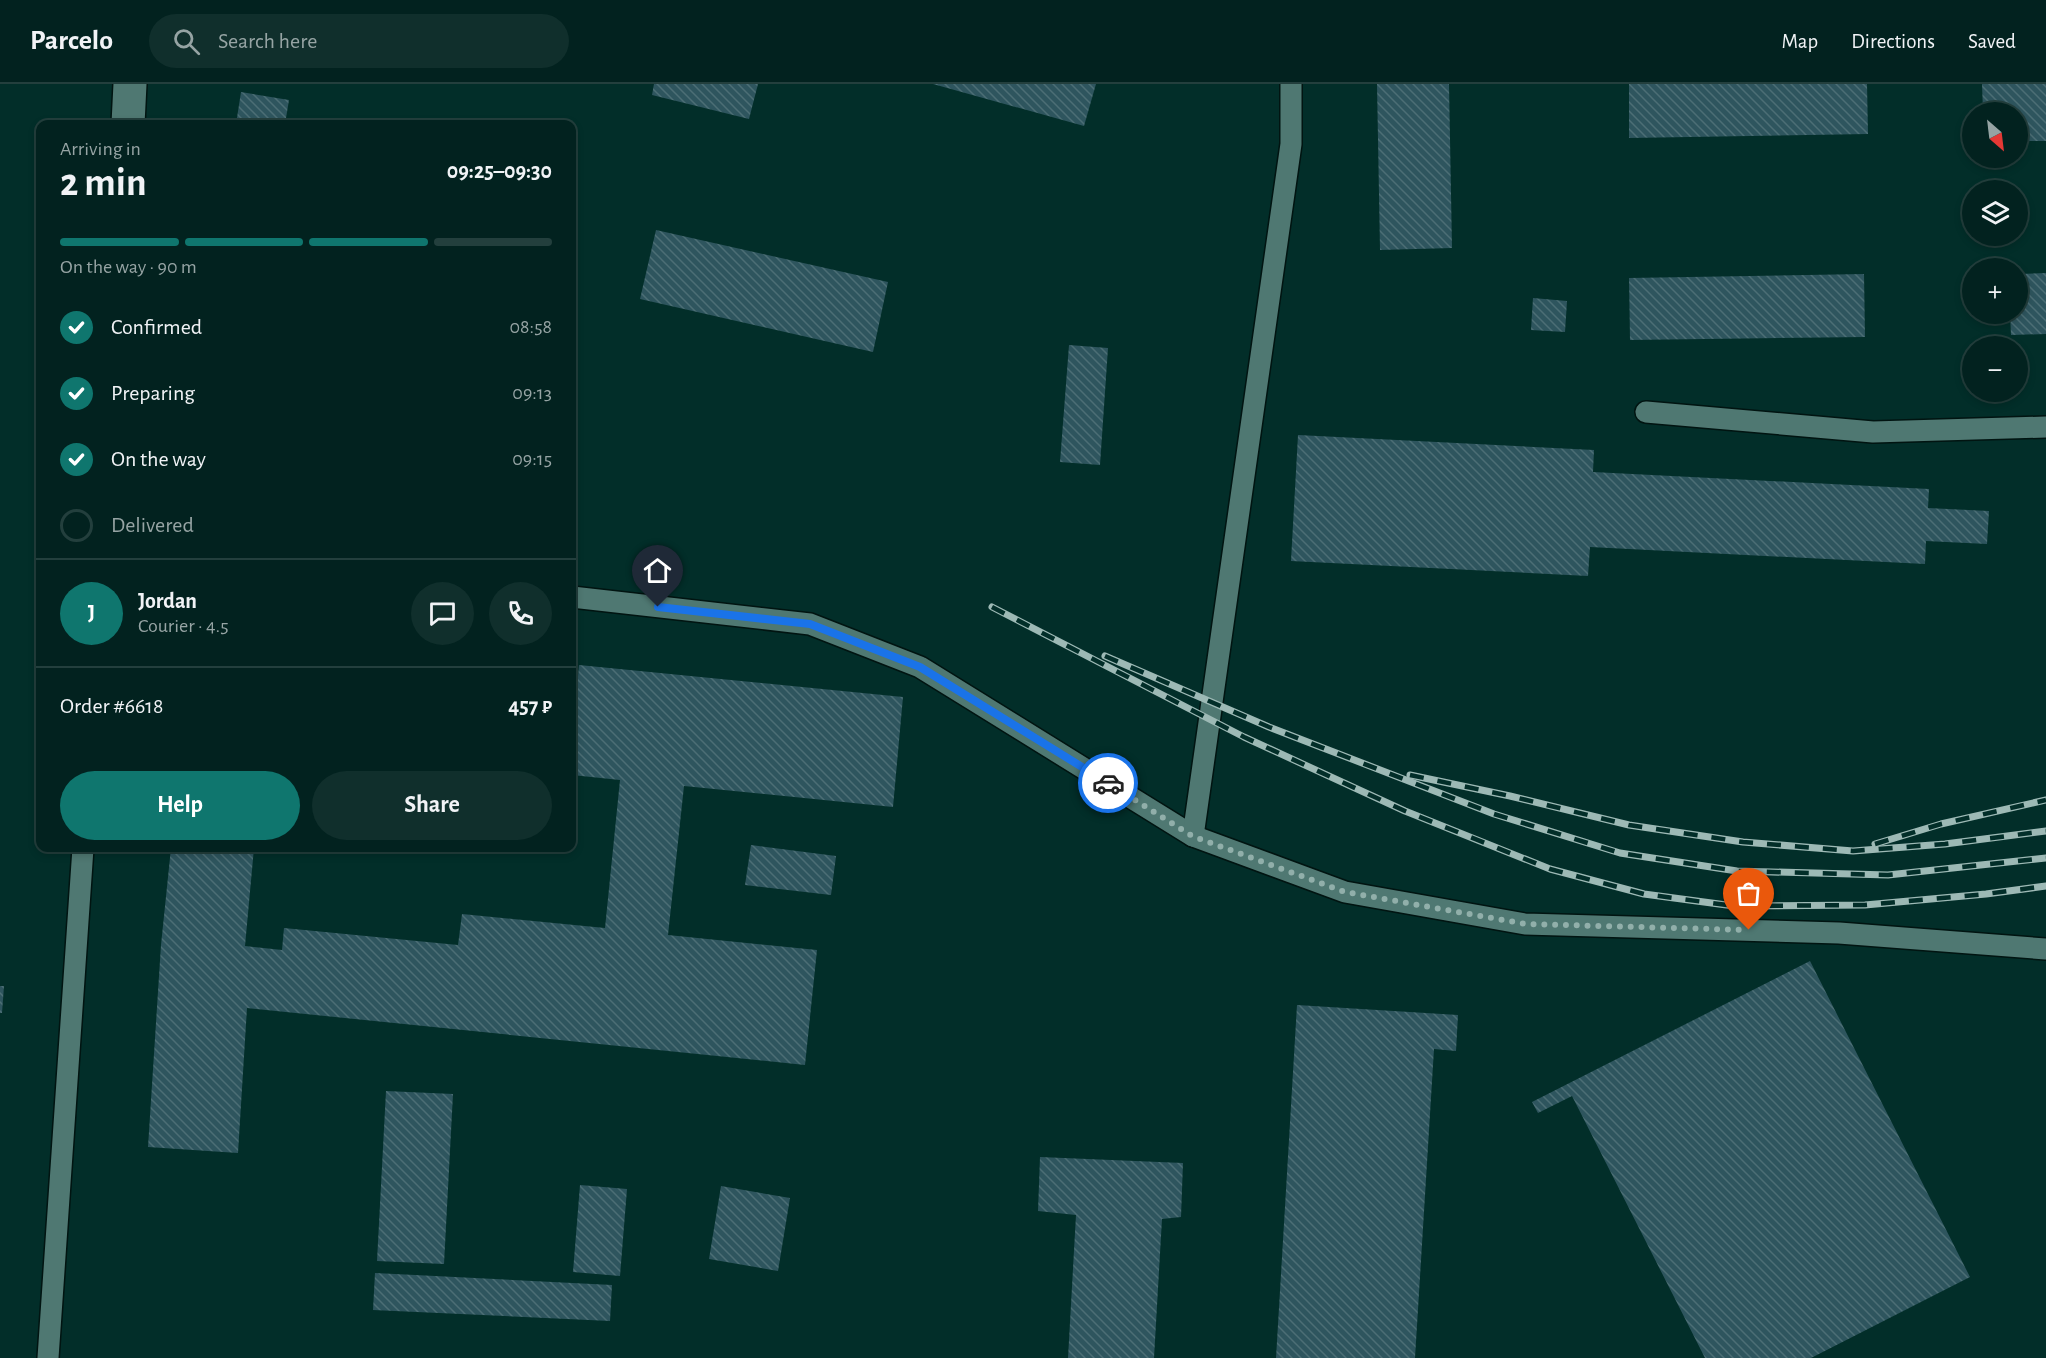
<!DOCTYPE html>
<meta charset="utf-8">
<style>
:root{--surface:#02221f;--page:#102f2c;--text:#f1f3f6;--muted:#96a4a4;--line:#233f3d;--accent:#0f766e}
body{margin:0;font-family:"Alegreya Sans",sans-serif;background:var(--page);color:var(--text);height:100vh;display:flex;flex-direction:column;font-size:22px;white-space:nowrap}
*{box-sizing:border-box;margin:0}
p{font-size:20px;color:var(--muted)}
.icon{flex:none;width:33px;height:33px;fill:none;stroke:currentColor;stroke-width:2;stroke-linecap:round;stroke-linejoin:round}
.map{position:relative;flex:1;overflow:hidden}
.details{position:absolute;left:36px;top:36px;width:540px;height:732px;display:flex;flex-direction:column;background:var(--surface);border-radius:12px;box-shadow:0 3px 9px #0003,0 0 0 2px var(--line)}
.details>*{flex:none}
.needle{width:39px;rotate:152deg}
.tools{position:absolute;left:1962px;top:18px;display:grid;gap:12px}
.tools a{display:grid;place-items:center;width:66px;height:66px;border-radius:50%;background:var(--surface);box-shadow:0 3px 9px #0003,0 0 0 2px var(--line);font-size:30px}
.pin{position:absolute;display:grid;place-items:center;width:51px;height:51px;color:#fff;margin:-62px -26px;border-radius:50% 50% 50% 0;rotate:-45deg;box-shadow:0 0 6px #0007}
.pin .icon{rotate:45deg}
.courier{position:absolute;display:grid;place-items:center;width:60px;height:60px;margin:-30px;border:4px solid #1a73e8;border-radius:50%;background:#fff;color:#222;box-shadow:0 2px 8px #0007}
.headline em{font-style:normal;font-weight:700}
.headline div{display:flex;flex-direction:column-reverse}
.headline{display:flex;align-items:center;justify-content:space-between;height:102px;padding:0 24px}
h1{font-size:39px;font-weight:700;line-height:45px}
.bar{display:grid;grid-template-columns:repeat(4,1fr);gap:9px 6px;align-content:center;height:72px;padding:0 24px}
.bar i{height:8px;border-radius:4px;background:var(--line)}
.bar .current{background:var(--accent)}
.bar p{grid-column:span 4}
.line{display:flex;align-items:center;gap:15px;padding:0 24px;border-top:2px solid var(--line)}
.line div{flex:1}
.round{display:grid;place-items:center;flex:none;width:63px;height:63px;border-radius:32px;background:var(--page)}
ol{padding:0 24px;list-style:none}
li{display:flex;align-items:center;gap:18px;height:66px}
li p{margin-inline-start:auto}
li .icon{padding:6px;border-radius:50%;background:var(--accent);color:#fff;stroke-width:4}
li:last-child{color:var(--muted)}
li i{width:33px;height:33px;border:3px solid var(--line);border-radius:50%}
.cta{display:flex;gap:12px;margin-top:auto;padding:12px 24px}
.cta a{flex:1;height:69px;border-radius:36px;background:var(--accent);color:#fff;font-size:24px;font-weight:700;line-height:69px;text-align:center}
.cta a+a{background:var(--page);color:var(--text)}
header{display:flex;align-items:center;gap:36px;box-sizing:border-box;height:84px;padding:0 30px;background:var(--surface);border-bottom:2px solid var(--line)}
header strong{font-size:28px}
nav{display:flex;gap:33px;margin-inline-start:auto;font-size:21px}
.search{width:420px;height:54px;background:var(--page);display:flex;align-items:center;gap:15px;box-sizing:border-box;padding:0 21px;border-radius:33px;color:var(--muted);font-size:22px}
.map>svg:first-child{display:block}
.building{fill:url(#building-back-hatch)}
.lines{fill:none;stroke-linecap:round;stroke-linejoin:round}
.lane-casing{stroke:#011411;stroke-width:24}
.street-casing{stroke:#011411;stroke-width:36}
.lane{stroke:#4f7872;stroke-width:21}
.street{stroke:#4f7872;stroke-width:33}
.rail-casing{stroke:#9db9b5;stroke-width:7}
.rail{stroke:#022e29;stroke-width:4.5;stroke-dasharray:14;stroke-linecap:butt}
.done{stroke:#91afaa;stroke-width:6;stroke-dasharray:0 10.8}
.route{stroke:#1a73e8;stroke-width:8}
</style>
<header>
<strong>Parcelo</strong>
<div class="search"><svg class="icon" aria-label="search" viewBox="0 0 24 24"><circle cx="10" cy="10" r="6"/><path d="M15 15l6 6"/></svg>Search here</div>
<nav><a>Map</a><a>Directions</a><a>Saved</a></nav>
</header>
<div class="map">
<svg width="2046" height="1274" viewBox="0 0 2046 1274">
<defs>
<pattern id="building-back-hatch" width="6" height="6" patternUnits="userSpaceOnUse" patternTransform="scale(1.5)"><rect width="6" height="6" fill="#2e555e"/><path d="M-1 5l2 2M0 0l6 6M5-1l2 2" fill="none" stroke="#4c6e75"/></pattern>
</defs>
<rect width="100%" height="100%" fill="#022e29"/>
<!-- building -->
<g class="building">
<polygon points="654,0 758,0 749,35 652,11"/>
<polygon points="933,0 1096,0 1084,42"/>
<polygon points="1377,0 1449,0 1452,164 1380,166"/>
<polygon points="1629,0 1867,0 1868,50 1629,54"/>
<polygon points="1982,0 2046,0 2046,57 2018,57 2018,28 1983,28"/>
<polygon points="241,8 289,16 285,40 236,40"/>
<polygon points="656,146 888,198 873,268 640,215"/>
<polygon points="2046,189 2046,250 2011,251 2010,230 2018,230 2018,190"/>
<polygon points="1864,190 1865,253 1630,256 1629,194"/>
<polygon points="1533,214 1567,217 1565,248 1531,246"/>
<polygon points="1069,261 1108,264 1100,381 1060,378"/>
<polygon points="1298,351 1594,366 1593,388 1929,405 1928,424 1989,427 1987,460 1926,457 1925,480 1590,463 1588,492 1291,477"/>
<polygon points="579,581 903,613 893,723 684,702 668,851 817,866 805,981 247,924 238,1069 148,1063 161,861 171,764 254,764 245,862 282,866 284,844 458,861 462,830 605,844 620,696 572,691 572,660"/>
<polygon points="751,761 836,772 831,811 745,801"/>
<polygon points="1810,877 1970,1193 1811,1274 1705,1274 1572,1012 1538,1029 1532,1018"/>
<polygon points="0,902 4,902 2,929 0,929"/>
<polygon points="1297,921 1458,931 1456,967 1434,965 1415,1274 1276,1274"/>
<polygon points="386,1007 453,1010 444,1180 377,1177"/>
<polygon points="1040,1073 1183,1079 1181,1133 1162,1135 1154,1274 1068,1274 1076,1131 1038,1127"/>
<polygon points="580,1101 627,1105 620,1192 573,1188"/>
<polygon points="721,1102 790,1114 778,1187 709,1175"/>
<polygon points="375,1189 612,1201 610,1237 373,1226"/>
</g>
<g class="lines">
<defs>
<g id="lane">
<polyline points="1646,328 1873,348 2046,343"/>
<polyline points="572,513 810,540 920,583 1193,752 1345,808 1525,840 1839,849 2046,865"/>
<polyline points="1193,752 1291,60 1291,0"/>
<polyline points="48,1274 83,764"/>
</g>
<polyline id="street" points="128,40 130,0"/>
</defs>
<!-- lane casing -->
<use href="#lane" class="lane-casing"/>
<!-- street casing -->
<use href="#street" class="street-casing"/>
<!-- lane -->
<use href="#lane" class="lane"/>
<!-- street -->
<use href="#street" class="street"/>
<defs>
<g id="rail">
<polyline points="992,523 1244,653 1405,727 1550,785 1644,810 1734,822 1865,821 1986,810 2046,802"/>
<polyline points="1105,572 1269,643 1494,730 1620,769 1737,787 1888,791 2046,774"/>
<polyline points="1410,691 1510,712 1629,741 1743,758 1853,767 1945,760 2046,747"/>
<polyline points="1875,760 1941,740 2046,716"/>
</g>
</defs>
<!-- rail casing -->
<use href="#rail" class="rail-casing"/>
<!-- rail -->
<use href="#rail" class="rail"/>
</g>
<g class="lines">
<!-- done -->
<polyline class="done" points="1108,699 1192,752 1345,808 1526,840 1749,846"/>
<!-- route -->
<polyline class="route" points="658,523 810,540 920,583 1108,699"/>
</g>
</svg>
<div class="tools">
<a><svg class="needle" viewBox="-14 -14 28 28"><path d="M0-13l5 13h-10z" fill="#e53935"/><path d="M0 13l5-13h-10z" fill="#96a4a4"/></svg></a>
<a><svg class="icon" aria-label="layers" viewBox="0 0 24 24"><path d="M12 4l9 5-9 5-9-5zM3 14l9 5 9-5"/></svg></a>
<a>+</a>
<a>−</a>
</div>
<div class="pin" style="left:1749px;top:846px;background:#ea580c"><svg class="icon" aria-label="bag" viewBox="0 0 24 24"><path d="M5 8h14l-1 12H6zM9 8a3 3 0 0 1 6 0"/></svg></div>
<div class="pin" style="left:658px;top:523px;background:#1f2937"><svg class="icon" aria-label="home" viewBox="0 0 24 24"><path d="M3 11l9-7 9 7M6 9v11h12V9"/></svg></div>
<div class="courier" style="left:1108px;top:699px"><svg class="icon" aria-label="car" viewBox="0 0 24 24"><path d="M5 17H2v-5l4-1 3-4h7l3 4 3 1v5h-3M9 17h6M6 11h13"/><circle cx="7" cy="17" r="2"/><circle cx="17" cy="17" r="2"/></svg></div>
<section class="details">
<div class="headline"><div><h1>2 min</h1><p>Arriving in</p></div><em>09:25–09:30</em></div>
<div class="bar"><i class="current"></i><i class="current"></i><i class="current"></i><i></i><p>On the way · 90 m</p></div>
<ol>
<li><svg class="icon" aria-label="check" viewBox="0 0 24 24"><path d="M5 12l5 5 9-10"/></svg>Confirmed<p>08:58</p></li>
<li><svg class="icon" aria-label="check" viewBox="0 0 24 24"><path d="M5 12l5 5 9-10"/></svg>Preparing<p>09:13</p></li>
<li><svg class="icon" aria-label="check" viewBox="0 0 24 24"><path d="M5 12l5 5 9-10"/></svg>On the way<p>09:15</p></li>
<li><i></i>Delivered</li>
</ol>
<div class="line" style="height:108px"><b class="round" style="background:var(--accent);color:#fff">J</b><div><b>Jordan</b><p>Courier · 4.5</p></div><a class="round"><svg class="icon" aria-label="chat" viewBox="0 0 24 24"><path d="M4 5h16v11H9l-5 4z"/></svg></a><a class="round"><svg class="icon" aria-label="phone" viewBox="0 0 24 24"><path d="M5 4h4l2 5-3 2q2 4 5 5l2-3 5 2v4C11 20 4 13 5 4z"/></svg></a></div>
<div class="line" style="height:78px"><div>Order #6618</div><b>457 ₽</b></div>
<div class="cta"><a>Help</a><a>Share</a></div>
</section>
</div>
